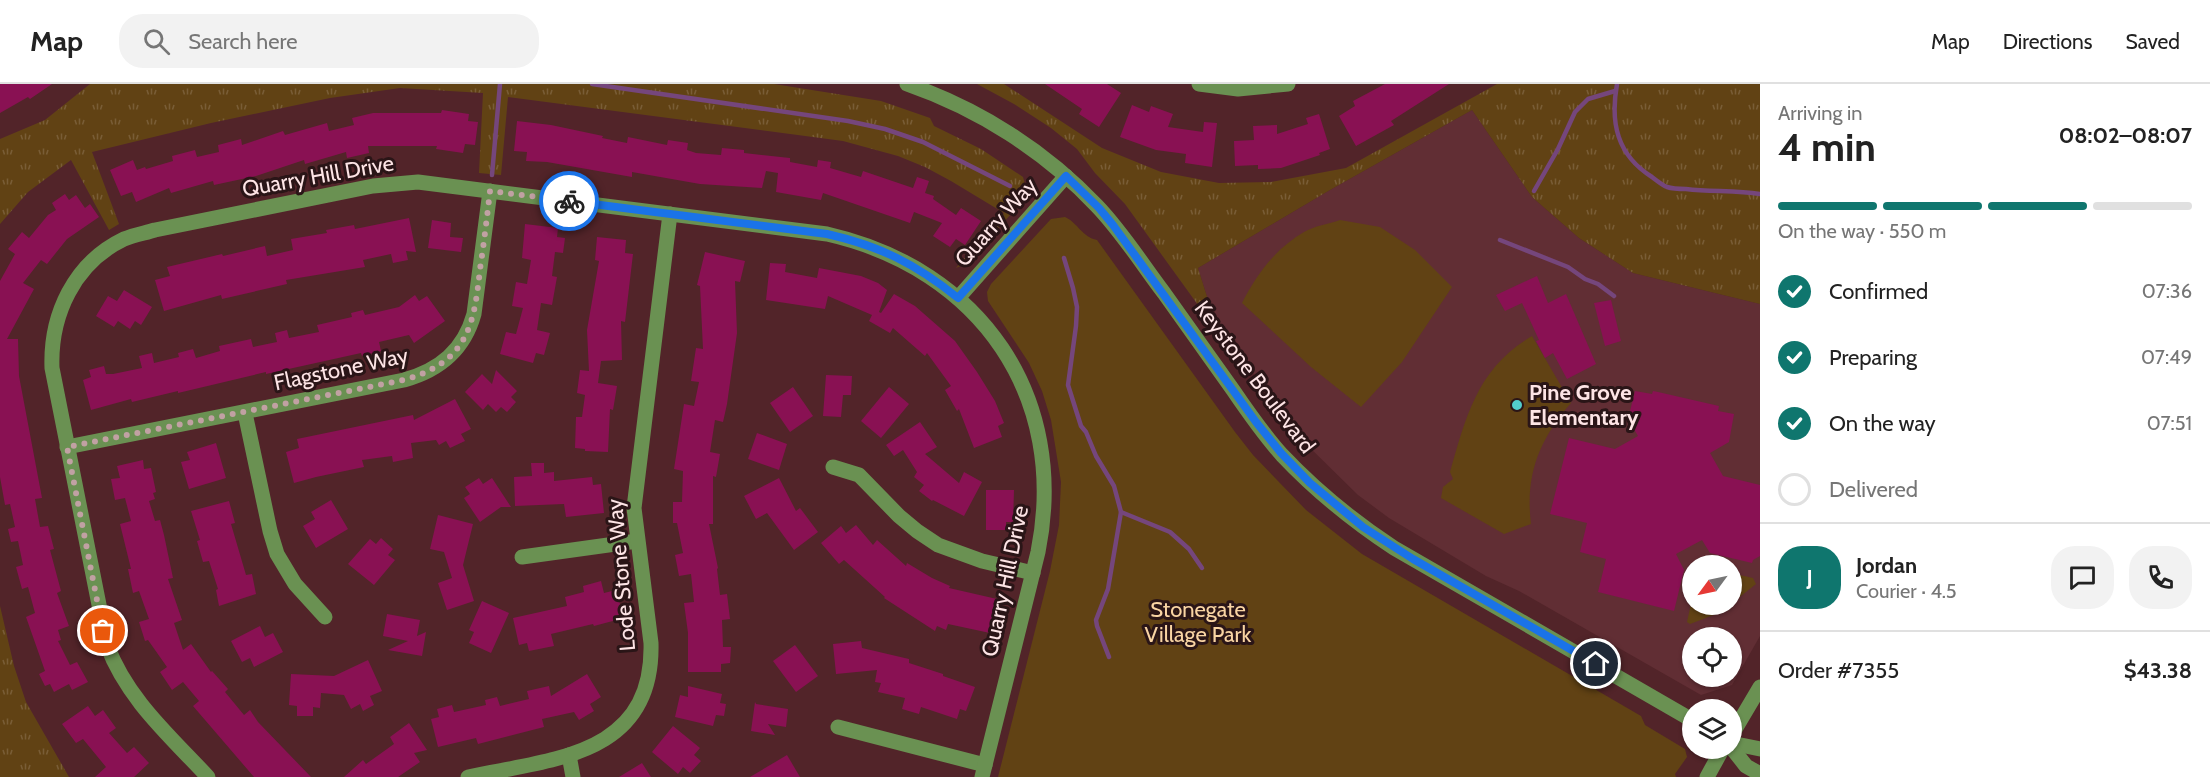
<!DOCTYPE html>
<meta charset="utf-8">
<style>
:root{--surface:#fff;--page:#f2f2f2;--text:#222;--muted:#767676;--line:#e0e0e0;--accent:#0f766e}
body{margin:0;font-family:Cabin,sans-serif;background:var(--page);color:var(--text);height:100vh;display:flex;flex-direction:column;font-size:22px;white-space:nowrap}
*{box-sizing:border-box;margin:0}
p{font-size:20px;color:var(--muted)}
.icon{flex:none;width:33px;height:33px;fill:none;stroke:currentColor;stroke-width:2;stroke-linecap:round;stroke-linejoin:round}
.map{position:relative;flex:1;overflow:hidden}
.details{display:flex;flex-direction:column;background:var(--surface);width:450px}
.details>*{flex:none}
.needle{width:39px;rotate:237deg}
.tools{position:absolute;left:1682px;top:471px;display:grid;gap:12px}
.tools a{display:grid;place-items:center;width:60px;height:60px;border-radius:50%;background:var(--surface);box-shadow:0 2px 4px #0004;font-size:30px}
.pin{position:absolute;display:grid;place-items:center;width:51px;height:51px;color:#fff;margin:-26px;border:3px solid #fff;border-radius:50%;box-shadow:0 2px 6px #0007}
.courier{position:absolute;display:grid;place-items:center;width:60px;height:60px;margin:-30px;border:4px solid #1a73e8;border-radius:50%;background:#fff;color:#222;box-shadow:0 2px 8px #0007}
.headline em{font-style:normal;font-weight:700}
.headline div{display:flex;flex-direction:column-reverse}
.headline{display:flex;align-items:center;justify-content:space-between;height:102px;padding:0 18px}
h1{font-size:39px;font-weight:700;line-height:45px}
.bar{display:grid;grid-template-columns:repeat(4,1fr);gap:9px 6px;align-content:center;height:72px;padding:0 18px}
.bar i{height:8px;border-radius:4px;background:var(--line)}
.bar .current{background:var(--accent)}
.bar p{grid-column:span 4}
.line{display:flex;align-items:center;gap:15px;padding:0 18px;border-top:2px solid var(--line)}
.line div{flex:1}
.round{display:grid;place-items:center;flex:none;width:63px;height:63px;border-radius:24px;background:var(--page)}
ol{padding:0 18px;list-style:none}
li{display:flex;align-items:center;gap:18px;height:66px}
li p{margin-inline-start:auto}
li .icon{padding:6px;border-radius:50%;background:var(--accent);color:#fff;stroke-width:4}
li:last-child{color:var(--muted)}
li i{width:33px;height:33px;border:3px solid var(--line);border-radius:50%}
header{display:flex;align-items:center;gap:36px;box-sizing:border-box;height:84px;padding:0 30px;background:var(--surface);border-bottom:2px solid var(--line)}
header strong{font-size:28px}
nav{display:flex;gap:33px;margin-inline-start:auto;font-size:21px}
.search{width:420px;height:54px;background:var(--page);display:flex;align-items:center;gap:15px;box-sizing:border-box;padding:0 21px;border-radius:24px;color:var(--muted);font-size:22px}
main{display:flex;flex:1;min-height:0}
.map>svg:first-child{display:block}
.built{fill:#612e34;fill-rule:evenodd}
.grass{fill:url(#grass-tufts)}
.park{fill:#614214}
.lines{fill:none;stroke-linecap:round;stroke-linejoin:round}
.stream{stroke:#75467c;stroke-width:4.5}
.building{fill:#891153}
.minor{stroke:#6a9152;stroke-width:15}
.done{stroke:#c1a1a3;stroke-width:6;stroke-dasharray:0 10.8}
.route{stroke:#1a73e8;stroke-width:8}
.poi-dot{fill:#52cdcc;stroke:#2a1517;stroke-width:2}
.labels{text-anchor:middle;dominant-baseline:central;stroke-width:6;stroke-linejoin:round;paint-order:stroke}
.street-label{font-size:22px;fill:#fde4e5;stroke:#2a1517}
.poi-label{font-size:22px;font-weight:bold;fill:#fde4e5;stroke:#2a1517;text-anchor:start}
.park-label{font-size:22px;fill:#f9d4a3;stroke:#2a1517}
</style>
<header>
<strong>Map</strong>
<div class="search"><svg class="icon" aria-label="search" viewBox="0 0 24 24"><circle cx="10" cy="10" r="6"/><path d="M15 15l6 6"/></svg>Search here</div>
<nav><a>Map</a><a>Directions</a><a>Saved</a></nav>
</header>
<main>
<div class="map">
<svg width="1760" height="693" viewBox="0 0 1760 693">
<defs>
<pattern id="grass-tufts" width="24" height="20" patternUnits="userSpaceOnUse" patternTransform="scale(1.5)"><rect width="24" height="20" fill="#614214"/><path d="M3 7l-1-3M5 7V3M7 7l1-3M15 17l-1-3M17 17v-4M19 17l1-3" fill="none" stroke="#795d36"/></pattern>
</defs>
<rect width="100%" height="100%" fill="#522429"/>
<!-- built -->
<path class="built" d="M1472 26 1532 113 1579 154 1633 189 1760 220V552L1732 601 1701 611 1519 507 1486 492 1389 434 1358 411 1304 358 1215 238 1198 184 1330 106ZM1692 482H1731V520H1692ZM1692 554H1731V592H1692Z"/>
<!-- grass -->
<g class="grass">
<polygon points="90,0 774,0 881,17 930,34 934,42 981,65 1023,93 1028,111 967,179 956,184 1004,129 951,97 925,83 898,72 843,57 508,13 501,91 479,89 483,9 400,4 330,14 211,39 92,68 119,140 109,146 71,76 28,108 0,140 0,55 45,36"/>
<polygon points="977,0 1004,0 1102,64 1161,88 1219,99 1271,98 1346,84 1497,0 1760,0 1760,220 1633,189 1579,154 1532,113 1472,26 1330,106 1198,184 1215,238 1211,239 1125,120 1095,89 1077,65 1051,44 1014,20"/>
<polygon points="0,522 14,582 26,618 69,693 0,693"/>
</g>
<!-- park -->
<g class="park">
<path d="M1065 133C1078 139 1082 153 1097 156L1235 348 1253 371 1306 426 1362 470 1641 632 1645 641 1685 665 1687 673 1675 690 1676 693H998L1050 487 1059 441 1061 398 1051 336 1042 307 1029 279 988 217 987 208 991 200 1051 135Z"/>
<path d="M1340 136 1380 143 1415 166 1452 203 1402 278 1361 323 1311 283 1242 219C1257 190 1275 165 1304 148 1314 142 1329 140 1340 136Z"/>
<path d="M1532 252 1571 319C1539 356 1525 391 1531 440L1504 450 1441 414 1443 403 1453 395 1450 388C1466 332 1478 283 1532 252Z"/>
<polygon points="1731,489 1753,494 1756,500 1731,520"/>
<polygon points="1692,515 1692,520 1731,520 1719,529 1690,540 1687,538"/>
</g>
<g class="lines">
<!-- stream -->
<g class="stream">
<polyline points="592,0 848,37 885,45 923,58 1010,102"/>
<path d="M1617 0C1610 39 1617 71 1652 93 1656 96 1662 101 1667 103 1673 105 1680 105 1686 105 1711 108 1736 106 1760 110"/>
<polyline points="492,91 500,0"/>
<polyline points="1534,107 1558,65 1575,28 1588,15 1615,7"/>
<polyline points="1500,156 1568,183 1585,195 1598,200 1614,212"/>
<polyline points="1064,174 1073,204 1077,223 1076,242 1068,301 1081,342 1086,348 1096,372 1114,402 1121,428 1108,505 1096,536 1097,542 1109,573"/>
<polyline points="1121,428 1170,448 1189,465 1202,484"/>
</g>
</g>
<!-- building -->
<g class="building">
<polygon points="0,0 52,0 30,15 28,13 0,29"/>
<polygon points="1045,0 1107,0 1121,9 1099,43 1079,30 1082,25"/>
<polygon points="1385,0 1449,0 1391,37 1394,41 1356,62 1339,32 1355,22 1353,17"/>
<polygon points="1132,21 1149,28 1151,22 1173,30 1168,43 1203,48 1204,38 1217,39 1212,83 1185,79 1186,70 1156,66 1120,53"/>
<polygon points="442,26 469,30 468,37 478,38 475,61 465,60 463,69 436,65 437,62 368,62 369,69 347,74 346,68 305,80 304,76 256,92 214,101 213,97 171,109 169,104 136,118 132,108 121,112 110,86 133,76 137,86 145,83 146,85 173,77 172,72 195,66 197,73 219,68 218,61 241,55 242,61 283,47 285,51 327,39 329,47 354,41 352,34 373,29 441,29"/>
<polygon points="1319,30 1330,65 1319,69 1320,71 1281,84 1258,85 1258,81 1235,82 1234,57 1254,56 1253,42 1277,41 1277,50 1308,40 1306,34"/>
<polygon points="517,37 551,41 603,52 602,54 627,59 628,53 667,61 668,56 688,59 687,66 696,69 721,71 722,64 744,66 744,69 790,74 790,78 817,83 818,76 831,78 830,84 861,93 863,87 913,104 917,93 929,97 925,109 934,112 933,115 956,131 961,124 981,137 965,161 956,155 950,163 933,152 942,139 914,128 910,139 823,109 821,116 776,108 778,89 766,87 762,104 700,100 632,88 632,93 547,78 526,77 527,68 514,67"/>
<polygon points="65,110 69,116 76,111 85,124 90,120 99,133 67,155 47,180 41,176 23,199 34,205 7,255 18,255 19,292 42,414 35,415 40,443 48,442 54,465 50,466 61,507 57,509 69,542 58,546 61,556 58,557 70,581 77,578 88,598 72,606 69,600 54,608 50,600 45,602 39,590 45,587 26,533 35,529 28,503 22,505 16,483 23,481 18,457 11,458 8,445 15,443 10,420 5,421 0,393 0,197 15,170 8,165 22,148 29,154 48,131 56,126 52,119"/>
<polygon points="409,134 416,168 406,167 408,176 393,179 391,170 363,176 365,183 286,196 287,200 222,215 221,211 164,227 155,196 170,192 167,183 222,170 223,172 265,162 267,172 293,166 291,155 327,149 326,146 354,141 355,145"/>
<polygon points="432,136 451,139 450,153 463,154 461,168 428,164"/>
<polygon points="525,140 558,144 557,153 565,154 563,169 555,168 552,192 557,193 552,221 541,219 537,246 550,249 544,271 536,269 533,279 500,270 506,248 516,250 523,224 512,222 516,198 527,200 531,176 522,174"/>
<polygon points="597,153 626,156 625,169 633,170 625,238 621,237 622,276 601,277 598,299 617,302 613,326 610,325 608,368 585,367 585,365 575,364 576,333 582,333 585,311 577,309 580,286 589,287 587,246 599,177 595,176"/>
<polygon points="705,168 745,177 740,198 735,197 737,249 727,320 723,338 715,336 710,368 720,370 716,393 713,392 713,440 709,440 718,484 717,485 720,511 727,510 730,535 722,536 723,563 731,563 730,579 721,580 721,588 688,588 688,549 684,519 694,518 691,490 679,492 675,471 683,469 677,439 673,439 673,418 682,418 683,387 674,385 684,320 694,322 699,298 691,297 696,264 703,265 700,202 697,201"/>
<polygon points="770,179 786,180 785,188 817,194 819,184 861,192 878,199 887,206 879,228 881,229 894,210 915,222 955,257 977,288 995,317 1004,339 998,342 1002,353 974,364 959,325 957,327 945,306 951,302 927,269 925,272 893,244 890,249 869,237 872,231 828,212 825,225 766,216"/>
<polygon points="1537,192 1548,219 1566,210 1596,280 1567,295 1553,269 1545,274 1536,257 1539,256 1522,219 1505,227 1496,211"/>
<polygon points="124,206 152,223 141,241 135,237 130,245 118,237 114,243 96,232 108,212 117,217"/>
<polygon points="415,211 419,217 427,212 445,237 414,259 409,251 379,258 381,267 362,272 361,269 266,290 266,288 178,309 178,307 132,318 131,315 91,326 83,296 91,293 89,286 104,282 106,290 113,290 142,284 139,272 152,269 154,279 179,273 178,269 193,265 196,274 220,267 219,262 251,255 253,263 277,258 275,249 287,246 289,254 319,248 317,241 352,233 351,229 363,226 365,231 399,223"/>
<polygon points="1611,216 1621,257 1605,262 1594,219"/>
<polygon points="496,286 517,307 511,313 516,318 507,328 501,323 496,328 488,320 483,326 465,308 482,290 492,300"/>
<polygon points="826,291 852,292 851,311 843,311 841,333 823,332"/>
<polygon points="793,303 813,332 790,348 770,319"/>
<polygon points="889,303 909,320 881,354 861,337"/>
<polygon points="1635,307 1652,310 1653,307 1658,308 1719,322 1718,327 1734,330 1729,358 1710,369 1723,392 1760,401 1760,472 1753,476 1752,479 1710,469 1702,456 1676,470 1684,486 1674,527 1598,508 1606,475 1580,468 1587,439 1550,430 1569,354 1615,365 1638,352 1628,335"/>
<polygon points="455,315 471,345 461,350 465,357 450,364 446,357 439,361 436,356 411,359 413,374 393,378 392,372 362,376 364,383 316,393 294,399 286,368 299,364 297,355 413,331 414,336"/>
<polygon points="920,338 937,363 925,370 959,399 964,388 982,398 964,432 933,416 932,417 919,407 924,401 914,393 917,388 903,366 894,372 886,361"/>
<polygon points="757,349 787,360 779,386 748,375"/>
<polygon points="216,359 226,394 189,405 181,378 190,376 187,368"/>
<polygon points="143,376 144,385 151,384 156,408 153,409 155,415 149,417 155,437 160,436 164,451 173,494 168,495 182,536 174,539 183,566 191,560 211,588 212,587 228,605 225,608 244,631 250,626 258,638 311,693 254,693 193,622 199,617 183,598 172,606 160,588 167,583 148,556 145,557 139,538 149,535 139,507 133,509 128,485 131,485 120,440 131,437 125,414 115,416 111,395 120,394 117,382"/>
<polygon points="531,379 544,379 544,389 554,388 554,397 592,393 593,401 601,400 604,429 566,433 564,420 515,422 514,393 532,392"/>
<polygon points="479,394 483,400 492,394 511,423 501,423 480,438 464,414 470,410 465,403"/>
<polygon points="779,394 796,427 800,424 818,448 794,466 767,429 756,435 744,412"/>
<polygon points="986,406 1014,406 1013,438 1006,438 1006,446 986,446"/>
<polygon points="331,416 348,445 316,464 303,442 315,435 311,428"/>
<polygon points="229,417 235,439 231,440 246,491 252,490 256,510 219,522 216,506 218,505 209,477 203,478 197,457 200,456 191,427"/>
<polygon points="438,431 473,440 463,481 474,517 447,526 438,499 452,494 444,468 430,465"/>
<polygon points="856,441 873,461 877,456 906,482 907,479 932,494 950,502 949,504 997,515 990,549 948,540 946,546 937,542 935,547 884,514 885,513 844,476 839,480 821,459 841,442 846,449"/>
<polygon points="381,454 393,465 388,471 395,476 374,501 348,480 370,455 376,460"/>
<polygon points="601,497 604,509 616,506 624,534 594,542 593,540 551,550 554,562 529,567 527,559 519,561 513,534 567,522 565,513 584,508 583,502"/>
<polygon points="482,517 509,529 491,569 469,559 474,548 469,546"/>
<polygon points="387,530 420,536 417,552 426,548 422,572 388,566 408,557 383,552"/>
<polygon points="260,542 265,553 273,549 283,568 254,583 250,574 242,578 231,557"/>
<polygon points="861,557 862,564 909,575 909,579 943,590 943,592 975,603 966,627 960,625 957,635 921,623 919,630 902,625 905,614 878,608 881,599 875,598 877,586 836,590 833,560"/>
<polygon points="795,561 818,592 796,608 773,577"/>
<polygon points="368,576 382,607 370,612 374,621 363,627 360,620 351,625 344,611 321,609 320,624 313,623 313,632 297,632 297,622 289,621 291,590 334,592"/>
<polygon points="587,590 601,613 590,620 594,627 579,636 574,628 542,635 544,643 478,660 476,654 438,663 431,635 439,633 437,625 452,621 454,628 486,621 485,616 497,613 500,622 529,615 527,607 549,602 551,612"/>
<polygon points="688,602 722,610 720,619 726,620 724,632 716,631 713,642 675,633 680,611 688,613"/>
<polygon points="755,618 756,620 788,625 786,643 768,640 775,651 751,647"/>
<polygon points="88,622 95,632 103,626 116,644 109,649 127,669 134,663 149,679 134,693 95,693 106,683 83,655 76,659 62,640"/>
<polygon points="409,639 427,666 414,669 420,678 398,693 344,693 363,676 366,680 394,660 390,653"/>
<polygon points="673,642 700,664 694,671 701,677 690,689 683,683 678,690 652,668"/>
<polygon points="787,671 800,693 750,693"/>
<polygon points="642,679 651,693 619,693"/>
</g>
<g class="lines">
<!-- minor -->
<g class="minor">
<path d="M907 0C979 25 1045 67 1097 122 1122 148 1142 180 1164 209 1187 241 1210 274 1233 306 1248 328 1264 351 1282 371 1316 407 1353 437 1394 464L1692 636"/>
<polyline points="1199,0 1238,5 1288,0"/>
<polyline points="958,214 1066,92"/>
<polyline points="245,329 270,447 277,470 295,500 325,533"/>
<path d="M67 363 404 296C440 286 464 266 474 230L490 107"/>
<polyline points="833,383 859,391 899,432 917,447 938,461 982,477 1033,489"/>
<polyline points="522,473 637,457"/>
<polyline points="838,643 985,681"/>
<polyline points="1731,652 1760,603"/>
<polyline points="1731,659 1760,665"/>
<polyline points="1731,663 1746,682 1760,690"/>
<polyline points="569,671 573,693"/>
<path d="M208 693C170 652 127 615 107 561L52 284C50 231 74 179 124 155 134 151 145 149 155 146L373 102 418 98 827 150C981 185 1069 313 1038 468L982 693"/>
<path d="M468 693C553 675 654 672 651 559L634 424 670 130"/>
<polyline points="1707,693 1723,664"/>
</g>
</g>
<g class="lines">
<!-- done -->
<path class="done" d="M103 547 67 363 404 296C467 278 474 243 480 185 484 159 487 133 490 107L569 117"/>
<!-- route -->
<path class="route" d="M569 117 827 150C880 162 916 180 958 214L1066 92 1099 124 1113 141 1256 338 1281 369 1310 399 1363 443 1413 475 1596 580"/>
</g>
<!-- markers -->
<circle class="poi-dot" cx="1517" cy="321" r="6"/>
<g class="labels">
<!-- street labels -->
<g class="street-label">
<text transform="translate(318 92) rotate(-10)">Quarry Hill Drive</text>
<text transform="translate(996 138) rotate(-48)">Quarry Way</text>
<text transform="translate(341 285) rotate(-12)">Flagstone Way</text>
<text transform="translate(1255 293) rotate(53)">Keystone Boulevard</text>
<text transform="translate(621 491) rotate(-95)">Lode Stone Way</text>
<text transform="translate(1005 497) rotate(-78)">Quarry Hill Drive</text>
</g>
<!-- poi labels -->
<g class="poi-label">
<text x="1529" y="308">Pine Grove<tspan x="1529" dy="25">Elementary</tspan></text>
</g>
<!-- park labels -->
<g class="park-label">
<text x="1198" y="525">Stonegate<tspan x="1198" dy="25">Village Park</tspan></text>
</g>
</g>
</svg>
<div class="tools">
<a><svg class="needle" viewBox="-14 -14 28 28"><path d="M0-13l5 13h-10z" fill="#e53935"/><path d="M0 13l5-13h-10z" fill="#767676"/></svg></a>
<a><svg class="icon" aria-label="locate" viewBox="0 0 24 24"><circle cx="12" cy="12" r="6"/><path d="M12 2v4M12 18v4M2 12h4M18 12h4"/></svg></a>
<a><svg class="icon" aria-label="layers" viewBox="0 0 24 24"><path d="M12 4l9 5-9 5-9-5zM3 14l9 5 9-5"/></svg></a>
</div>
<div class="pin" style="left:103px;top:547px;background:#ea580c"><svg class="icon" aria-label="bag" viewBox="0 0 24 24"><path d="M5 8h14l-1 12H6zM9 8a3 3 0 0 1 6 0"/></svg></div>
<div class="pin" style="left:1596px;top:580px;background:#1f2937"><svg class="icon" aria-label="home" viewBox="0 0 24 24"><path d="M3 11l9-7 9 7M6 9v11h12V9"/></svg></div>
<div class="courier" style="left:569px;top:117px"><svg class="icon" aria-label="bike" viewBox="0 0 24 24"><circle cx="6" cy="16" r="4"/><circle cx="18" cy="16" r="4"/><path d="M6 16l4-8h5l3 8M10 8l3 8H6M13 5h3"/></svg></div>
</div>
<section class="details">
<div class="headline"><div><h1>4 min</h1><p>Arriving in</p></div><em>08:02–08:07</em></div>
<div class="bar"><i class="current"></i><i class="current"></i><i class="current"></i><i></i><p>On the way · 550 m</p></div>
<ol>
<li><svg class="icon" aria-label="check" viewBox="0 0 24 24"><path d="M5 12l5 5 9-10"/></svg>Confirmed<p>07:36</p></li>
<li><svg class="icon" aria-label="check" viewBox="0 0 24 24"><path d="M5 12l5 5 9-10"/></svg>Preparing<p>07:49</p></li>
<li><svg class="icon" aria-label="check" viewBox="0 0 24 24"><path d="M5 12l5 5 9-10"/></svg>On the way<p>07:51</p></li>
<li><i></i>Delivered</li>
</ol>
<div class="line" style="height:108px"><b class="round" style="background:var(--accent);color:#fff">J</b><div><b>Jordan</b><p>Courier · 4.5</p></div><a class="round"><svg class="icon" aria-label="chat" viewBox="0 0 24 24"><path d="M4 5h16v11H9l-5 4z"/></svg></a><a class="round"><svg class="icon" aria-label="phone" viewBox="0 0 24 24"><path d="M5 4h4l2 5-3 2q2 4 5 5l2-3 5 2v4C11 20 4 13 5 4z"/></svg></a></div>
<div class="line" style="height:78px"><div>Order #7355</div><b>$43.38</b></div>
</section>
</main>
